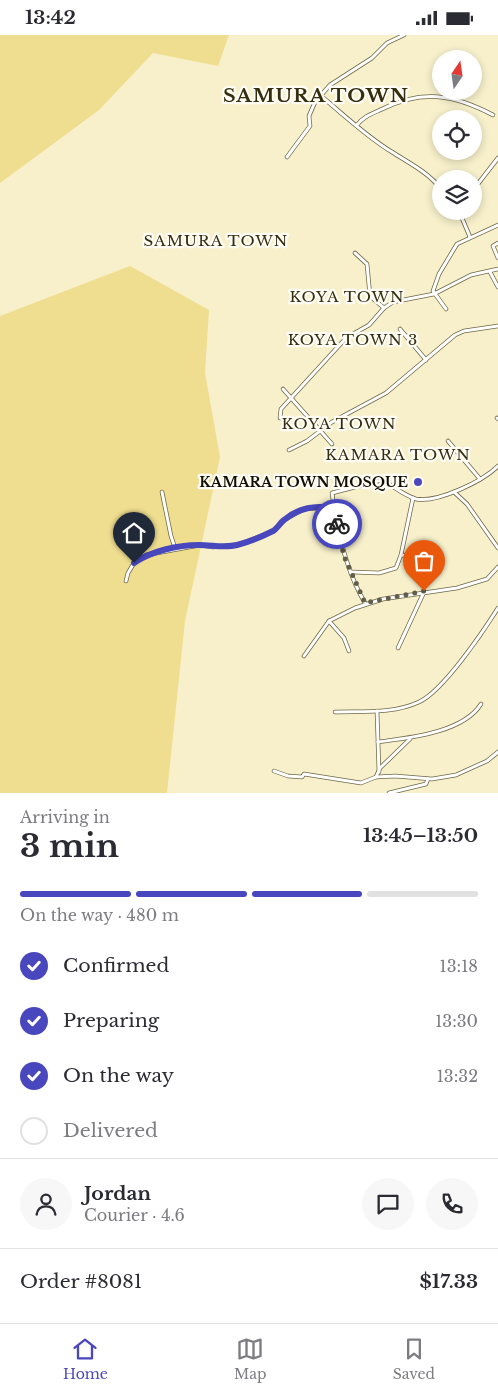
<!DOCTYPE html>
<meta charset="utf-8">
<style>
:root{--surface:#fff;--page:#f7f7f7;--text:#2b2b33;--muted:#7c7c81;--line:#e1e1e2;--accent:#4847bd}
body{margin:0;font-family:"Libre Baskerville",serif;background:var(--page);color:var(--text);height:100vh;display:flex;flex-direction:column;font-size:19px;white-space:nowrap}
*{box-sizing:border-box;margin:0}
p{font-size:16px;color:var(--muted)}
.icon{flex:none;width:28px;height:28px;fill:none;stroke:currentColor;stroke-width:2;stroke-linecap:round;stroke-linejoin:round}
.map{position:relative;height:758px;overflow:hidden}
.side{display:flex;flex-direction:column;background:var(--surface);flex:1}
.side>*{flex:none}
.needle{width:32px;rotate:13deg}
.controls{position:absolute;left:432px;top:15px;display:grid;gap:10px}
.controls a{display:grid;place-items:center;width:50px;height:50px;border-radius:50%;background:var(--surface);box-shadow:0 2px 8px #0003;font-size:25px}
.pin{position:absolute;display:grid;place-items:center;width:42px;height:42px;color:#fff;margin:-51px -21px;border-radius:50% 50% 50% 0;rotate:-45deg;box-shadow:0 0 5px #0007}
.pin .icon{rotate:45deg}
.courier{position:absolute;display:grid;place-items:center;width:50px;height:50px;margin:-25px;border:4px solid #4847bd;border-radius:50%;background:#fff;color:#222;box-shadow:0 1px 6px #0007}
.headline em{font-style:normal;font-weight:800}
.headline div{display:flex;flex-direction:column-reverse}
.headline{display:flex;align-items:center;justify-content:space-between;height:85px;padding:0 20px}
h1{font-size:32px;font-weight:800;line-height:38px}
.bar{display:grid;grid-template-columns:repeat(4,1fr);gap:8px 5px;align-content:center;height:60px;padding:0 20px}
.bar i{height:6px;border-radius:4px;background:var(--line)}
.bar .on{background:var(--accent)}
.bar p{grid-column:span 4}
.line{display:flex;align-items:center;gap:12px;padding:0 20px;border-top:1px solid var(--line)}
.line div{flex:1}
.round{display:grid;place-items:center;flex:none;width:52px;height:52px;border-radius:26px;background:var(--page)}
ol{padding:0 20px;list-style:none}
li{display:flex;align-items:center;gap:15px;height:55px}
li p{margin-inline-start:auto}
li .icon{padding:5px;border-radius:50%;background:var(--accent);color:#fff;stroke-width:4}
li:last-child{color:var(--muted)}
li i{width:28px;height:28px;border:2px solid var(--line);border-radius:50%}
.status{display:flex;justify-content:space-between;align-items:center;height:35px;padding:0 25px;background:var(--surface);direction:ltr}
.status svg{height:14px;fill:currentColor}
.tab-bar{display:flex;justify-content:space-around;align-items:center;height:70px;border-top:1px solid var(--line);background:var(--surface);font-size:14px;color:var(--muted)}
.tab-bar a{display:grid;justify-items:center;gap:2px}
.tab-bar .on{color:var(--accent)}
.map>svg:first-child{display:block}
.green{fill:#efde90}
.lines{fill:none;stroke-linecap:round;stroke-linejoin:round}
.minor-casing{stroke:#6e6747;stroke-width:4.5}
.minor{stroke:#fff;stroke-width:3}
.done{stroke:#625e49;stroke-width:5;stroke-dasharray:0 9}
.route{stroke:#4847bd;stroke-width:6}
.poi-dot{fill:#4847bd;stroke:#fefcf5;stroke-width:2}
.labels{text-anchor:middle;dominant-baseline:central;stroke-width:4.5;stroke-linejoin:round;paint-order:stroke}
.poi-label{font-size:14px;font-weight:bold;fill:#110f03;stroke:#fefcf5;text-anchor:end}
.neighbourhood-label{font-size:15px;letter-spacing:1px;fill:#342e0e;stroke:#fefcf5}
.district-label{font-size:19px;font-weight:bold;letter-spacing:1px;fill:#342e0e;stroke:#fefcf5}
</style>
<div class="status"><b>13:42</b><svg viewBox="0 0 49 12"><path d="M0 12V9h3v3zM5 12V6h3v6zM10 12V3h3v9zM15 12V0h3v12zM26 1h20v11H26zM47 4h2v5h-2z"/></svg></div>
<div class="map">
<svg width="498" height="758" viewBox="0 0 498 758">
<rect width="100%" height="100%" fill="#f7f0cb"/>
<!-- green -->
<g class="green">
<polygon points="0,0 229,0 218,31 153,18 99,75 0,148"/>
<polygon points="130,231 209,275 205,338 220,422 185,586 167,758 0,758 0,281"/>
</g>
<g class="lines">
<defs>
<g id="minor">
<path d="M321 61C344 80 367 102 392 117 409 128 428 137 441 154"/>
<path d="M357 90C363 82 371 79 380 75 422 54 453 59 493 80"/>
<polyline points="287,122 310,91 309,81 315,67 330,50 372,23 387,8 404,0"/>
<polyline points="474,154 498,123"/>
<polyline points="459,176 470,202"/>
<polyline points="498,208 493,211 498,223"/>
<polyline points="355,218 367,229 370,261 384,273"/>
<polyline points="490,237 498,252"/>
<polyline points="446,274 433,256 439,239 457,209 498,190"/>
<polyline points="400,294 426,325"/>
<polyline points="283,354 332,409"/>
<polyline points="280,383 281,374 346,303 369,290 384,273 393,267 434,259 471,240 498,234"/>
<polyline points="497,383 498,384"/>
<polyline points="448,406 480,444"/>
<polyline points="289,415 307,406 332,387 386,358 455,300 464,296 498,291"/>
<polyline points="162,457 171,501 175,513"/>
<polyline points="454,457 467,469 498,513"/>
<polyline points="401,520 438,524"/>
<polyline points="352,537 379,538 396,533 401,520 413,463"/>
<polyline points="126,546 128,538 134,528 146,520 200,510 213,512 237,510 274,496 284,485 304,474 334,472"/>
<path d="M365 568C346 536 337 495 332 458L382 445C393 451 405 461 416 464 438 468 483 446 498 431"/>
<polyline points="329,586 344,603 349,616"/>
<polyline points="398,613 424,557"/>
<polyline points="304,621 329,586 355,573 383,564 457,553 487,544 498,532"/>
<polyline points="377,676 379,737"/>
<path d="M335 677C363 676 393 679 419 667 443 656 483 597 498 573"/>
<path d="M378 707C408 703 463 698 481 669"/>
<polyline points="274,736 288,741 302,742 304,739 361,748 376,742 395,741 432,744 456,740 487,726 498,717"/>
<polyline points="376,742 380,733 410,704"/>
<polyline points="389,758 426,749 428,744"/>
</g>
</defs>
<!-- minor casing -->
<use href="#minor" class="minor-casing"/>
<!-- minor -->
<use href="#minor" class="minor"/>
</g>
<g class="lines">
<!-- done -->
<polyline class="done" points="337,489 344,521 365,568 424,556"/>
<!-- route -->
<path class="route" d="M134 528C151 516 178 510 199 510 212 510 225 513 237 510 249 507 263 501 273 496 277 494 280 488 284 485 299 472 315 471 334 472L337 489"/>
</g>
<!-- markers -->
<circle class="poi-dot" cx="418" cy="447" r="5"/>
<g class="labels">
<!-- poi labels -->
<g class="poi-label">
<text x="408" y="447">KAMARA TOWN MOSQUE</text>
</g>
<!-- neighbourhood labels -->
<g class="neighbourhood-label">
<text x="216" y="205">SAMURA TOWN</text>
<text x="347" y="261">KOYA TOWN</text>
<text x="353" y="304">KOYA TOWN 3</text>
<text x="339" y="388">KOYA TOWN</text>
<text x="398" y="419">KAMARA TOWN</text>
</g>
<!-- district labels -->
<g class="district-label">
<text x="316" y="60">SAMURA TOWN</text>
</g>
</g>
</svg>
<div class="controls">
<a><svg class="needle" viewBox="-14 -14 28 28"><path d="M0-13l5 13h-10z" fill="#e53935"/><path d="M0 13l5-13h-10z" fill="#7c7c81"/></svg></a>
<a><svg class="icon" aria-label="locate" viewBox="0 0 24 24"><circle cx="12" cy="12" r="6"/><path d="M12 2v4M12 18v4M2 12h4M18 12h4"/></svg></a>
<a><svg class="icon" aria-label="layers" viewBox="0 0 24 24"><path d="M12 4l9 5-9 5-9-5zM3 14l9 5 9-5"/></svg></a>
</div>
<div class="pin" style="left:424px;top:556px;background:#ea580c"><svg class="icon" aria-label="bag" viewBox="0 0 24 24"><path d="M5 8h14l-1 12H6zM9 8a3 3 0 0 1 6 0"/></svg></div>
<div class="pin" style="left:134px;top:528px;background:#1f2937"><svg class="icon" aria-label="home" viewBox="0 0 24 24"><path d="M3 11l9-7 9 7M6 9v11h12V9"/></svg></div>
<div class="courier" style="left:337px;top:489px"><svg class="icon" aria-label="bike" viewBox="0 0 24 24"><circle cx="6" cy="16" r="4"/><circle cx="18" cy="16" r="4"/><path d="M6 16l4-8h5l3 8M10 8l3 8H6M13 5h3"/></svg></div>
</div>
<section class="side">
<div class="headline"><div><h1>3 min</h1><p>Arriving in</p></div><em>13:45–13:50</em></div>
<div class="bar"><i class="on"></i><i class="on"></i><i class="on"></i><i></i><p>On the way · 480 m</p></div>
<ol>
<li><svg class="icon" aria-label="check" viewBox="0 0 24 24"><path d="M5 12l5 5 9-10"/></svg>Confirmed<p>13:18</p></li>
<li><svg class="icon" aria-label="check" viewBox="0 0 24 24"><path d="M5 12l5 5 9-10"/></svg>Preparing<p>13:30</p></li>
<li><svg class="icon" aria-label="check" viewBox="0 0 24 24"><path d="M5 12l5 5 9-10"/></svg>On the way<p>13:32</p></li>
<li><i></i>Delivered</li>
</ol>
<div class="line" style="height:90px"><a class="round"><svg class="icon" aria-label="person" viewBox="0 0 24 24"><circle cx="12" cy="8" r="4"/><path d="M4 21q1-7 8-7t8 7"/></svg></a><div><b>Jordan</b><p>Courier · 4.6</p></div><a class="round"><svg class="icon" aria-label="chat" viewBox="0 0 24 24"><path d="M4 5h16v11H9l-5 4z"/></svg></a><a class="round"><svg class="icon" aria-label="phone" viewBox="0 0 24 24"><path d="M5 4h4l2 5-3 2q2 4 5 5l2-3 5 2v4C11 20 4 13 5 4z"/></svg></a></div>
<div class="line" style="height:65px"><div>Order #8081</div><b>$17.33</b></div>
</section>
<nav class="tab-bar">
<a class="on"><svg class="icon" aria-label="home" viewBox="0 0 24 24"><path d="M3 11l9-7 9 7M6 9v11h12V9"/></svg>Home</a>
<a><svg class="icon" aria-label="map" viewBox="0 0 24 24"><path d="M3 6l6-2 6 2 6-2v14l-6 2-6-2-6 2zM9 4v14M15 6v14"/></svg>Map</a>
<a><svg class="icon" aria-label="saved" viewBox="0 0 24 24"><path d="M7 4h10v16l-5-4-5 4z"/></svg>Saved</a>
</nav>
